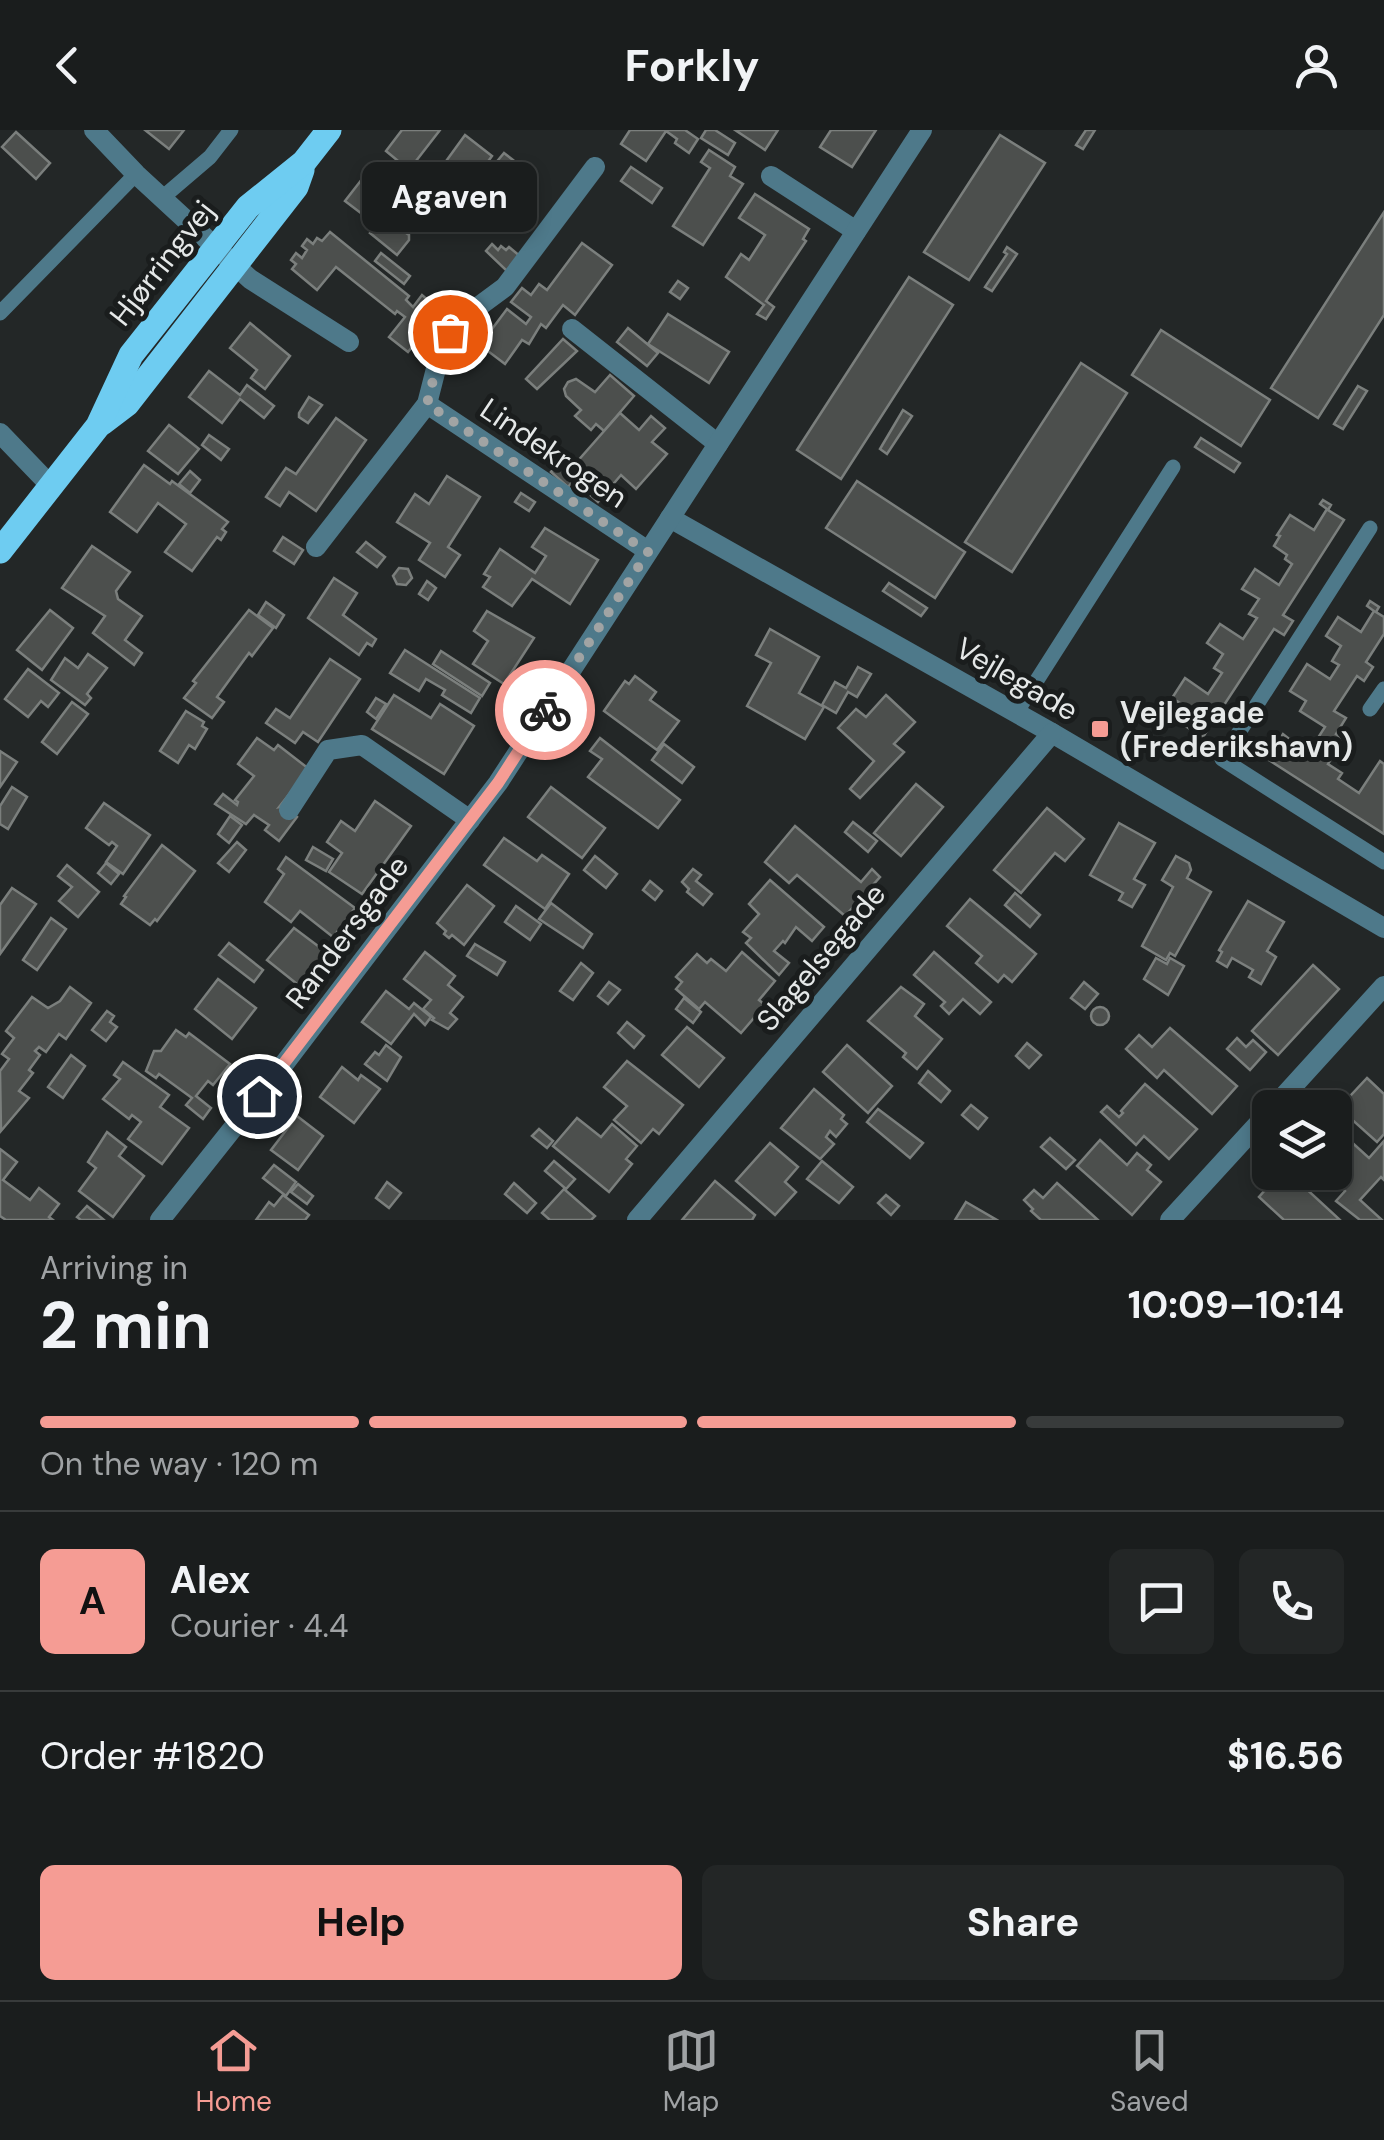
<!DOCTYPE html>
<meta charset="utf-8">
<style>
:root{--surface:#1a1d1d;--page:#232626;--text:#f1f3f6;--muted:#9fa2a4;--line:#383b3b;--accent:#f59c94}
body{margin:0;font-family:"DM Sans",sans-serif;background:var(--page);color:var(--text);height:100vh;display:flex;flex-direction:column;font-size:38px;white-space:nowrap}
*{box-sizing:border-box;margin:0}
p{font-size:32px;color:var(--muted)}
.icon{flex:none;width:55px;height:55px;fill:none;stroke:currentColor;stroke-width:2;stroke-linecap:round;stroke-linejoin:round}
.map{position:relative;height:1090px;overflow:hidden}
.side{display:flex;flex-direction:column;background:var(--surface);flex:1}
.side>*{flex:none}
.fabs{position:absolute;left:1252px;top:960px;display:grid;gap:20px}
.fabs a{display:grid;place-items:center;width:100px;height:100px;border-radius:15px;background:var(--surface);box-shadow:0 5px 15px #0003,0 0 0 2px var(--line);font-size:50px}
.pin{position:absolute;display:grid;place-items:center;width:85px;height:85px;color:#fff;margin:-42px;border:5px solid #fff;border-radius:50%;box-shadow:0 2px 10px #0007}
.courier{position:absolute;display:grid;place-items:center;width:100px;height:100px;margin:-50px;border:8px solid #f59c94;border-radius:50%;background:#fff;color:#222;box-shadow:0 2px 12px #0007}
.bubble{position:absolute;height:70px;border-radius:15px;background:var(--surface);box-shadow:0 5px 15px #0003,0 0 0 2px var(--line);font-size:32px;font-weight:700;line-height:70px;text-align:center}
.summary em{font-style:normal;font-weight:700}
.summary div{display:flex;flex-direction:column-reverse}
.summary{display:flex;align-items:center;justify-content:space-between;height:170px;padding:0 40px}
h1{font-size:65px;font-weight:700;line-height:75px}
.bar{display:grid;grid-template-columns:repeat(4,1fr);gap:15px 10px;align-content:center;height:120px;padding:0 40px}
.bar i{height:12px;border-radius:8px;background:var(--line)}
.bar .selected{background:var(--accent)}
.bar p{grid-column:span 4}
.line{display:flex;align-items:center;gap:25px;padding:0 40px;border-top:2px solid var(--line)}
.line div{flex:1}
.round{display:grid;place-items:center;flex:none;width:105px;height:105px;border-radius:15px;background:var(--page)}
.button{display:flex;gap:20px;margin-top:auto;padding:20px 40px}
.button a{flex:1;height:115px;border-radius:15px;background:var(--accent);color:#111;font-size:40px;font-weight:700;line-height:115px;text-align:center}
.button a+a{background:var(--page);color:var(--text)}
header{display:flex;justify-content:space-between;align-items:center;height:130px;padding:0 40px;background:var(--surface);font-size:45px;font-weight:700}
.menu{display:flex;justify-content:space-around;align-items:center;height:140px;border-top:2px solid var(--line);background:var(--surface);font-size:28px;color:var(--muted)}
.menu a{display:grid;justify-items:center;gap:5px}
.menu .selected{color:var(--accent)}
.map>svg:first-child{display:block}
.building{fill:#4c4f4d;stroke:#7b7f7d;stroke-width:2.5}
.lines{fill:none;stroke-linecap:round;stroke-linejoin:round}
.lane{stroke:#4e798a;stroke-width:15}
.street{stroke:#4e798a;stroke-width:20}
.primary{stroke:#6eccf1;stroke-width:25}
.done{stroke:#a1a4a4;stroke-width:10;stroke-dasharray:0 18}
.route{stroke:#f59c94;stroke-width:12}
.poi-dot{fill:#f59c94;stroke:#1a1d1d;stroke-width:4}
.labels{text-anchor:middle;dominant-baseline:central;stroke-width:10;stroke-linejoin:round;paint-order:stroke}
.street-label{font-size:30px;fill:#e5e8e8;stroke:#1a1d1d}
.poi-label{font-size:30px;font-weight:bold;fill:#e5e8e8;stroke:#1a1d1d;text-anchor:start}
</style>
<header><svg class="icon" aria-label="back" viewBox="0 0 24 24"><path d="M15 5l-7 7 7 7"/></svg>Forkly<svg class="icon" aria-label="person" viewBox="0 0 24 24"><circle cx="12" cy="8" r="4"/><path d="M4 21q1-7 8-7t8 7"/></svg></header>
<div class="map">
<svg width="1384" height="1090" viewBox="0 0 1384 1090">
<rect width="100%" height="100%" fill="#232727"/>
<!-- building -->
<g class="building">
<polygon points="145,0 184,0 169,19"/>
<polygon points="402,0 440,0 409,40 386,21"/>
<polygon points="630,0 685,0 698,9 689,23 675,13 677,9 666,1 646,31 621,14"/>
<polygon points="706,0 715,0 735,13 728,25 701,8"/>
<polygon points="735,0 778,0 765,20"/>
<polygon points="831,0 876,0 852,37 820,17"/>
<polygon points="1086,0 1095,0 1083,19 1076,15"/>
<polygon points="16,2 50,33 36,49 2,17"/>
<polygon points="465,5 492,26 484,37 499,49 489,62 484,58 476,68 470,63 477,53 461,40 449,55 436,45"/>
<polygon points="1000,5 1045,33 969,150 924,122"/>
<polygon points="709,20 735,37 730,46 743,54 703,115 673,96 710,38 701,32"/>
<polygon points="504,23 513,30 503,42 494,35"/>
<polygon points="373,35 398,54 415,38 444,60 436,70 453,86 440,101 395,67 374,93 345,71"/>
<polygon points="631,37 662,58 652,73 621,51"/>
<polygon points="755,64 809,99 803,109 806,111 766,171 774,177 766,189 757,184 764,175 726,147 741,124 749,130 765,105 739,88"/>
<polygon points="1384,82 1384,185 1318,288 1271,258"/>
<polygon points="383,88 409,105 409,110 397,125 370,103"/>
<polygon points="330,102 409,166 406,170 413,177 422,165 441,181 408,222 389,207 405,187 397,181 395,184 336,137 317,160 292,139 296,134 291,130 296,123 302,128 307,120 302,116 307,109 313,114 317,108 322,111"/>
<polygon points="582,113 612,135 575,185 563,175 546,198 541,194 529,214 522,210 505,234 480,215 507,179 526,194 531,187 511,172 522,158 531,165 539,154 547,160"/>
<polygon points="492,114 498,120 501,116 506,120 509,117 521,127 508,142 486,121"/>
<polygon points="1007,117 1017,124 992,161 985,157 1007,124 1004,122"/>
<polygon points="381,123 410,146 404,154 375,131"/>
<polygon points="909,147 953,175 841,349 797,320"/>
<polygon points="678,151 688,158 680,169 670,162"/>
<polygon points="668,184 729,222 709,253 648,214"/>
<polygon points="250,193 290,226 265,259 251,248 257,240 230,218"/>
<polygon points="628,198 658,223 647,236 617,212"/>
<polygon points="1161,200 1270,270 1241,316 1132,245"/>
<polygon points="563,209 577,221 537,259 526,249"/>
<polygon points="1081,233 1127,263 1012,442 965,412"/>
<polygon points="209,241 240,265 247,255 274,276 264,288 240,269 222,293 189,267"/>
<polygon points="610,245 634,266 604,301 596,294 591,300 575,286 581,280 566,266 564,259 568,252 576,249 595,262"/>
<polygon points="1358,256 1367,261 1343,299 1334,294"/>
<polygon points="309,267 322,275 308,293 299,287 299,283"/>
<polygon points="903,280 912,286 887,324 880,319"/>
<polygon points="620,283 639,300 651,286 665,298 652,312 667,324 636,359 621,345 598,372 574,350 568,357 551,342 565,326 575,334"/>
<polygon points="336,288 366,310 316,381 289,362 280,376 266,367 286,338 296,344"/>
<polygon points="169,295 199,319 178,344 148,321"/>
<polygon points="209,305 229,319 221,330 202,315"/>
<polygon points="1201,308 1240,333 1234,342 1195,317"/>
<polygon points="144,335 170,354 172,351 228,392 222,399 226,402 221,410 217,407 192,441 165,422 186,394 158,373 137,402 110,382"/>
<polygon points="190,341 200,350 190,363 179,354"/>
<polygon points="447,346 480,367 448,417 460,425 445,447 419,430 430,413 397,392 415,364 429,374"/>
<polygon points="857,351 965,422 935,468 826,398"/>
<polygon points="521,363 535,372 529,381 515,372"/>
<polygon points="1323,370 1331,375 1328,380 1344,390 1283,485 1293,491 1284,505 1274,499 1203,607 1179,592 1188,578 1172,568 1185,548 1208,564 1222,543 1214,538 1223,524 1207,513 1220,494 1243,509 1257,488 1249,484 1259,469 1242,459 1255,439 1279,455 1292,434 1285,429 1287,425 1274,416 1280,406 1277,405 1290,385 1314,400 1327,379 1320,374"/>
<polygon points="545,398 598,430 570,474 532,449 512,476 483,457 490,447 484,444 500,419 535,443 546,426 532,417"/>
<polygon points="283,407 303,420 294,434 274,421"/>
<polygon points="366,412 385,427 377,437 357,422"/>
<polygon points="92,416 130,442 116,461 118,469 142,486 125,510 142,523 134,535 93,503 105,486 62,458"/>
<polygon points="399,438 408,439 412,448 406,455 397,454 393,446"/>
<polygon points="334,448 357,463 343,485 376,509 372,516 367,513 359,525 308,488"/>
<polygon points="427,451 436,458 428,470 419,464"/>
<polygon points="889,453 927,478 921,486 883,461"/>
<polygon points="1370,471 1379,477 1376,482 1384,487 1384,504 1366,532 1373,537 1364,551 1357,546 1334,581 1346,588 1336,604 1344,609 1328,634 1342,643 1338,649 1359,663 1380,631 1384,634 1384,704 1261,625 1271,608 1278,612 1283,604 1288,608 1284,614 1305,628 1325,597 1300,581 1306,571 1290,561 1307,534 1330,549 1339,535 1332,531 1341,516 1326,506 1338,487 1361,502 1374,481 1367,476"/>
<polygon points="266,472 284,485 276,498 258,485"/>
<polygon points="50,480 73,498 42,540 17,520"/>
<polygon points="249,480 273,498 252,526 249,523 217,567 224,572 212,588 184,568 196,553 193,551"/>
<polygon points="487,481 534,508 504,554 473,534 488,511 474,501"/>
<polygon points="770,499 819,527 799,563 824,577 805,609 747,576 771,533 756,525"/>
<polygon points="405,520 480,568 471,583 442,565 445,560 426,549 419,561 390,543"/>
<polygon points="441,521 490,553 482,566 433,534"/>
<polygon points="88,524 107,538 87,564 91,568 85,575 51,550 65,528 78,538"/>
<polygon points="330,529 360,549 318,612 303,602 295,613 266,593 276,579 290,588"/>
<polygon points="858,537 871,544 857,567 848,562 836,583 822,575 835,552 846,558"/>
<polygon points="28,539 59,563 48,577 41,571 28,587 5,569"/>
<polygon points="635,546 656,562 650,570 679,591 657,620 604,581 625,551 629,554"/>
<polygon points="394,565 431,588 440,574 474,596 444,644 372,599"/>
<polygon points="886,565 915,592 894,614 904,622 860,668 850,659 874,631 838,598 856,579 866,587"/>
<polygon points="376,568 386,574 376,589 367,582"/>
<polygon points="72,572 88,584 57,624 42,612"/>
<polygon points="186,581 204,592 202,596 207,599 195,619 189,615 178,633 160,621"/>
<polygon points="257,608 274,620 278,615 309,639 279,677 284,676 297,687 279,711 265,700 269,695 254,685 246,694 215,674 223,664 237,675 238,672 235,670 254,646 238,634"/>
<polygon points="600,608 680,670 658,698 588,647 602,629 590,621"/>
<polygon points="664,614 694,637 682,653 652,630"/>
<polygon points="0,621 17,632 0,657"/>
<polygon points="916,654 943,677 901,726 874,703"/>
<polygon points="12,657 27,667 8,699 0,694 0,676"/>
<polygon points="551,657 605,698 582,728 528,687"/>
<polygon points="375,671 411,696 362,764 329,742 342,723 327,712 341,691 355,701"/>
<polygon points="104,673 150,705 123,744 106,732 117,716 112,712 109,715 86,698"/>
<polygon points="1047,678 1084,709 1065,731 1055,723 1021,763 994,740"/>
<polygon points="230,686 242,695 229,713 218,704"/>
<polygon points="853,692 877,711 868,722 845,702"/>
<polygon points="1119,693 1155,713 1134,749 1145,755 1132,777 1119,770 1123,763 1090,745"/>
<polygon points="795,696 861,752 872,739 880,747 845,786 797,745 789,753 765,732"/>
<polygon points="504,708 537,731 542,725 569,744 545,779 484,735"/>
<polygon points="237,712 246,720 229,742 218,733"/>
<polygon points="162,715 195,741 157,791 155,789 150,795 121,774 126,767 124,766"/>
<polygon points="313,717 333,729 326,741 306,730"/>
<polygon points="595,726 617,744 606,758 584,740"/>
<polygon points="1176,726 1189,733 1191,740 1187,748 1211,762 1175,826 1170,823 1166,830 1142,816 1173,757 1162,750"/>
<polygon points="286,727 355,778 346,790 353,796 344,807 337,802 333,807 300,781 291,792 265,772 284,744 278,739"/>
<polygon points="106,733 119,744 111,754 98,743"/>
<polygon points="67,735 99,762 78,787 59,771 72,757 58,746"/>
<polygon points="693,739 701,745 696,751 712,764 703,775 687,762 689,759 682,752"/>
<polygon points="770,750 824,797 812,811 796,797 785,813 783,811 774,821 789,833 779,845 746,813 751,808 743,802 759,784 749,774"/>
<polygon points="650,751 662,761 655,770 643,760"/>
<polygon points="467,755 494,776 464,815 452,805 449,808 444,804 446,801 437,793"/>
<polygon points="12,758 36,774 0,824 0,775"/>
<polygon points="1015,763 1040,785 1030,797 1005,775"/>
<polygon points="970,769 1036,824 1012,852 1004,845 998,852 976,833 982,826 947,796"/>
<polygon points="1248,771 1284,792 1267,821 1276,827 1261,854 1249,847 1253,840 1232,828 1227,837 1217,831 1222,822 1219,820"/>
<polygon points="551,773 592,804 583,818 539,789"/>
<polygon points="516,776 541,794 530,810 505,792"/>
<polygon points="51,788 66,799 37,840 23,830"/>
<polygon points="294,798 326,822 302,858 267,830"/>
<polygon points="229,813 263,840 254,852 219,825"/>
<polygon points="475,814 505,832 497,845 467,826"/>
<polygon points="425,822 455,846 448,855 463,867 450,883 457,889 448,899 432,890 434,888 423,879 431,870 404,849"/>
<polygon points="742,822 775,851 759,870 765,875 741,903 705,872 699,879 676,859 682,852 676,847 697,824 707,833 711,829 726,841"/>
<polygon points="934,822 991,872 980,884 963,869 949,884 941,876 945,872 914,845"/>
<polygon points="1156,828 1167,834 1170,828 1184,836 1168,865 1144,849"/>
<polygon points="581,833 593,843 573,870 560,861"/>
<polygon points="1313,835 1339,859 1278,925 1252,901"/>
<polygon points="218,849 256,878 232,909 195,879"/>
<polygon points="609,852 620,860 608,874 598,866"/>
<polygon points="1084,852 1098,864 1085,879 1071,868"/>
<polygon points="70,857 91,873 66,909 59,904 46,922 39,917 35,921 40,925 29,940 33,943 19,961 29,968 1,1001 0,941 9,929 2,924 14,908 6,901 32,867 48,878 60,871"/>
<polygon points="901,857 924,874 915,886 942,909 917,939 903,927 906,923 868,891"/>
<polygon points="386,861 409,879 414,873 431,887 425,895 414,884 391,914 362,892"/>
<polygon points="684,868 701,882 693,893 676,879"/>
<circle cx="1100" cy="886" r="9"/>
<polygon points="107,881 114,886 110,892 117,897 106,911 92,900"/>
<polygon points="627,892 644,906 634,918 618,903"/>
<polygon points="687,897 724,928 699,957 662,925"/>
<polygon points="1170,898 1237,956 1212,984 1164,940 1157,948 1126,919 1139,905 1152,917"/>
<polygon points="176,900 186,907 189,903 230,934 213,955 208,951 196,966 211,978 203,989 186,975 192,968 159,944 156,948 146,941 154,921 161,921"/>
<polygon points="1237,908 1246,917 1253,910 1266,922 1250,940 1227,919"/>
<polygon points="1027,913 1041,925 1029,938 1016,926"/>
<polygon points="386,915 401,927 387,951 365,934 375,922 379,925"/>
<polygon points="847,915 892,956 868,983 823,942"/>
<polygon points="71,925 85,936 63,968 48,957"/>
<polygon points="627,931 683,975 659,1004 653,999 641,1013 614,990 627,976 604,957"/>
<polygon points="123,932 169,965 160,977 189,998 162,1034 128,1009 141,992 132,985 129,989 103,969 120,949 114,945"/>
<polygon points="342,937 358,950 361,945 380,959 354,993 320,967"/>
<polygon points="928,941 950,961 941,972 919,953"/>
<polygon points="1367,948 1384,964 1384,1004 1377,1012 1339,978"/>
<polygon points="1145,954 1197,999 1169,1029 1144,1006 1136,1015 1101,982 1107,976 1119,987 1123,983 1121,981"/>
<polygon points="814,959 844,985 841,989 847,994 836,1007 830,1001 826,1007 834,1014 820,1029 781,998"/>
<polygon points="971,975 987,988 978,999 962,985"/>
<polygon points="878,979 923,1013 910,1028 867,992"/>
<polygon points="297,986 323,1006 298,1040 271,1020"/>
<polygon points="577,988 601,1007 612,994 637,1016 626,1029 632,1034 609,1062 553,1016"/>
<polygon points="1335,997 1369,1028 1384,1011 1384,1050 1381,1047 1360,1070 1382,1090 1360,1090 1336,1071 1345,1061 1325,1042 1335,1042"/>
<polygon points="539,999 553,1011 547,1018 532,1006"/>
<polygon points="107,1002 126,1017 119,1026 144,1046 113,1087 79,1061 96,1038 88,1032"/>
<polygon points="1050,1008 1075,1030 1066,1039 1041,1017"/>
<polygon points="1100,1010 1127,1035 1137,1023 1151,1035 1147,1040 1161,1052 1132,1085 1077,1036"/>
<polygon points="770,1013 798,1037 785,1052 796,1062 775,1085 736,1051"/>
<polygon points="0,1019 17,1032 3,1050 30,1070 39,1058 59,1074 49,1087 53,1090 6,1090 0,1086"/>
<polygon points="554,1031 575,1049 566,1059 545,1041"/>
<polygon points="822,1031 853,1057 839,1073 807,1049"/>
<polygon points="274,1035 296,1052 286,1066 263,1048"/>
<polygon points="1281,1042 1288,1042 1340,1090 1284,1090 1259,1067"/>
<polygon points="715,1051 755,1085 752,1090 682,1090"/>
<polygon points="387,1052 401,1063 389,1078 376,1068"/>
<polygon points="514,1053 536,1073 527,1083 505,1064"/>
<polygon points="1057,1053 1098,1090 1041,1090 1031,1081 1033,1079 1024,1070 1034,1060 1043,1068"/>
<polygon points="298,1054 313,1066 307,1074 291,1062"/>
<polygon points="564,1059 595,1086 591,1090 550,1090 542,1083"/>
<polygon points="283,1065 309,1085 305,1090 256,1090 269,1072 274,1076"/>
<polygon points="886,1065 899,1076 891,1085 878,1073"/>
<polygon points="966,1072 997,1090 955,1090"/>
<polygon points="87,1076 104,1090 81,1090 77,1087"/>
</g>
<g class="lines">
<!-- lane -->
<g class="lane">
<polyline points="162,68 210,27 231,0"/>
<polyline points="0,183 136,44"/>
<polyline points="1370,398 1222,629 1384,732"/>
<polyline points="1370,579 1384,559"/>
<polyline points="1016,583 1173,337"/>
</g>
<!-- street -->
<g class="street">
<polyline points="94,0 136,44 250,149 349,212"/>
<polyline points="771,46 856,101"/>
<polyline points="572,199 718,314"/>
<polyline points="427,274 648,421"/>
<polyline points="0,303 51,356"/>
<polyline points="670,388 1052,603 1384,798"/>
<polyline points="316,417 427,274 440,223 450,203 463,188 505,157 595,37"/>
<polyline points="289,680 328,620 362,615 470,690"/>
<polyline points="1273,978 1384,856"/>
<polyline points="160,1090 284,934 498,653 922,0"/>
<polyline points="637,1090 1052,603"/>
<polyline points="1170,1090 1270,981"/>
</g>
<!-- primary -->
<g class="primary">
<polyline points="102,293 127,274 296,57 302,40"/>
<polyline points="0,421 98,296 131,225 248,77 304,32 329,0"/>
</g>
</g>
<g class="lines">
<!-- done -->
<polyline class="done" points="450,202 440,222 427,274 648,422 545,580"/>
<!-- route -->
<polyline class="route" points="259,966 498,653 545,580"/>
</g>
<!-- markers -->
<rect class="poi-dot" x="1090" y="589" width="20" height="20" rx="5"/>
<g class="labels">
<!-- street labels -->
<g class="street-label">
<text transform="translate(162 133) rotate(-52)">Hjørringvej</text>
<text transform="translate(554 323) rotate(34)">Lindekrogen</text>
<text transform="translate(1017 549) rotate(30)">Vejlegade</text>
<text transform="translate(347 802) rotate(-53)">Randersgade</text>
<text transform="translate(821 827) rotate(-50)">Slagelsegade</text>
</g>
<!-- poi labels -->
<g class="poi-label">
<text x="1120" y="582">Vejlegade<tspan x="1120" dy="34">(Frederikshavn)</tspan></text>
</g>
</g>
</svg>
<div class="fabs">
<a><svg class="icon" aria-label="layers" viewBox="0 0 24 24"><path d="M12 4l9 5-9 5-9-5zM3 14l9 5 9-5"/></svg></a>
</div>
<div class="pin" style="left:450px;top:202px;background:#ea580c"><svg class="icon" aria-label="bag" viewBox="0 0 24 24"><path d="M5 8h14l-1 12H6zM9 8a3 3 0 0 1 6 0"/></svg></div>
<div class="pin" style="left:259px;top:966px;background:#1f2937"><svg class="icon" aria-label="home" viewBox="0 0 24 24"><path d="M3 11l9-7 9 7M6 9v11h12V9"/></svg></div>
<div class="courier" style="left:545px;top:580px"><svg class="icon" aria-label="bike" viewBox="0 0 24 24"><circle cx="6" cy="16" r="4"/><circle cx="18" cy="16" r="4"/><path d="M6 16l4-8h5l3 8M10 8l3 8H6M13 5h3"/></svg></div>
<div class="bubble" style="left:362px;top:32px;width:175px">Agaven</div>
</div>
<section class="side">
<div class="summary"><div><h1>2 min</h1><p>Arriving in</p></div><em>10:09–10:14</em></div>
<div class="bar"><i class="selected"></i><i class="selected"></i><i class="selected"></i><i></i><p>On the way · 120 m</p></div>
<div class="line" style="height:180px"><b class="round" style="background:var(--accent);color:#111">A</b><div><b>Alex</b><p>Courier · 4.4</p></div><a class="round"><svg class="icon" aria-label="chat" viewBox="0 0 24 24"><path d="M4 5h16v11H9l-5 4z"/></svg></a><a class="round"><svg class="icon" aria-label="phone" viewBox="0 0 24 24"><path d="M5 4h4l2 5-3 2q2 4 5 5l2-3 5 2v4C11 20 4 13 5 4z"/></svg></a></div>
<div class="line" style="height:130px"><div>Order #1820</div><b>$16.56</b></div>
<div class="button"><a>Help</a><a>Share</a></div>
</section>
<nav class="menu">
<a class="selected"><svg class="icon" aria-label="home" viewBox="0 0 24 24"><path d="M3 11l9-7 9 7M6 9v11h12V9"/></svg>Home</a>
<a><svg class="icon" aria-label="map" viewBox="0 0 24 24"><path d="M3 6l6-2 6 2 6-2v14l-6 2-6-2-6 2zM9 4v14M15 6v14"/></svg>Map</a>
<a><svg class="icon" aria-label="saved" viewBox="0 0 24 24"><path d="M7 4h10v16l-5-4-5 4z"/></svg>Saved</a>
</nav>
